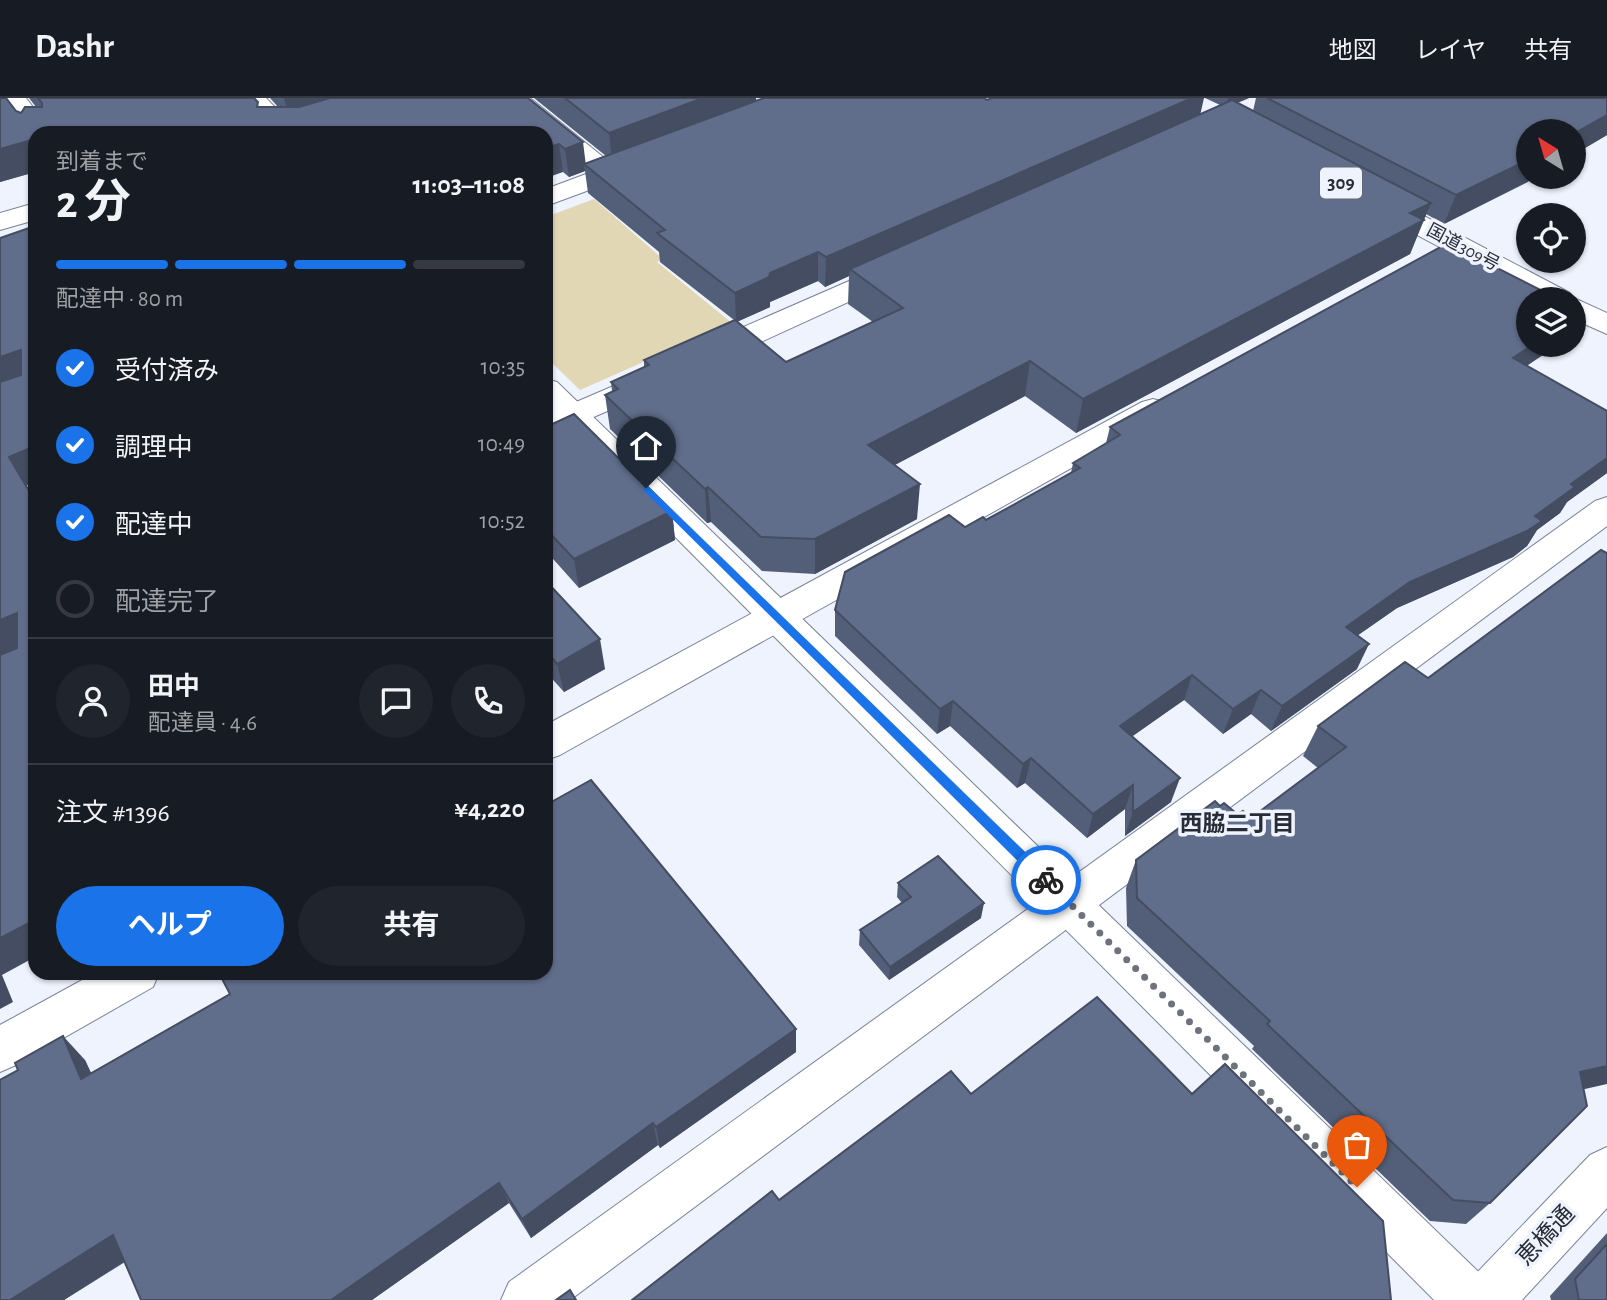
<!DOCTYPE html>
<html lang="ja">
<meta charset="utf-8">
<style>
:root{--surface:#171b24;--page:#20242c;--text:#f1f3f6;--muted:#9ea1a6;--line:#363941;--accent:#1a73e8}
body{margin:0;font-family:"Alegreya Sans","Noto Sans JP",sans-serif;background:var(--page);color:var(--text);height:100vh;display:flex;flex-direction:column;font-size:26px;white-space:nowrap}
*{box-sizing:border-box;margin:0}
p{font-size:23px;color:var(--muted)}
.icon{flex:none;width:38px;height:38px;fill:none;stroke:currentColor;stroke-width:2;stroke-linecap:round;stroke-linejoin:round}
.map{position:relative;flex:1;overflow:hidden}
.details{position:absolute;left:28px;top:28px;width:525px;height:854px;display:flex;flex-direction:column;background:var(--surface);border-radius:21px;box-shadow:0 2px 5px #0004}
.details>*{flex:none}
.needle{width:46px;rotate:323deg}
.tools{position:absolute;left:1516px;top:21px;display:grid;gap:14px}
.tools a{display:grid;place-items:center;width:70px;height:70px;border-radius:50%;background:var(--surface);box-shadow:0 2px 5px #0004;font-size:35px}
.pin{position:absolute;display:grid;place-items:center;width:60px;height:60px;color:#fff;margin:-72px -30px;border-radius:50% 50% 50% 0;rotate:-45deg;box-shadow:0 0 7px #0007}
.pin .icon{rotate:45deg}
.courier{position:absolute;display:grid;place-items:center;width:70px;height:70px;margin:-35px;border:5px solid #1a73e8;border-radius:50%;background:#fff;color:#222;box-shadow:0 2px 9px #0007}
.head em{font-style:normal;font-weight:700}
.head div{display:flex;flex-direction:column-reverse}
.head{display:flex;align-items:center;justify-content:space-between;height:119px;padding:0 28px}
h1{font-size:46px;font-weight:700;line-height:52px}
.bar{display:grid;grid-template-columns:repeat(4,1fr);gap:10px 7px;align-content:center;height:84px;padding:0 28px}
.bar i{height:9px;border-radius:5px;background:var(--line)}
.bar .selected{background:var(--accent)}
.bar p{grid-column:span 4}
.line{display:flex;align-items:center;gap:18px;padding:0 28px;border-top:2px solid var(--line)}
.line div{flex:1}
.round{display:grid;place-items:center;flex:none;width:74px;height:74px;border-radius:37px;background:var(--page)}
ol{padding:0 28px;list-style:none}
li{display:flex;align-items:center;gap:21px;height:77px}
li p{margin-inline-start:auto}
li .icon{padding:7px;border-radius:50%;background:var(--accent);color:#fff;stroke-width:4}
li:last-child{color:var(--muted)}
li i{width:38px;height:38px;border:4px solid var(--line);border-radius:50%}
.primary-button{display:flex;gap:14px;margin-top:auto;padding:14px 28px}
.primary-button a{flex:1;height:80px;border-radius:42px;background:var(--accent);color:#fff;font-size:28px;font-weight:700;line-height:80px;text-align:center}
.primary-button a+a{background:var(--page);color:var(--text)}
header{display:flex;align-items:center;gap:42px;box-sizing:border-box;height:98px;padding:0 35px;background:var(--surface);border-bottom:2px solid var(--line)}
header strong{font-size:33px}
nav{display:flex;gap:38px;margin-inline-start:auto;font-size:24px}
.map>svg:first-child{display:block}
.green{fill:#e2d7b5}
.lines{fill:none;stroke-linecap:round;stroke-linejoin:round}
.minor-casing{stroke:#788299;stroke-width:2}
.tertiary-casing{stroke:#788299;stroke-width:2}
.trunk-casing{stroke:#788299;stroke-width:2}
.minor{fill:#fff;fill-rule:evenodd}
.tertiary{fill:#fff;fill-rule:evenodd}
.trunk{fill:#fff;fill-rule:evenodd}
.wall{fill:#535f78;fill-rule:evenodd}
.shaded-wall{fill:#444d61}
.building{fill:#616e8b;stroke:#444d61;stroke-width:2}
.route{fill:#1a73e8}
.done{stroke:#6d727c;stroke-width:7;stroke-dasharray:0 12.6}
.labels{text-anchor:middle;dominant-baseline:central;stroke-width:7;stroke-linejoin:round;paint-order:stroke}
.far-street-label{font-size:18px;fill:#282c36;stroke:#eef3fd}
.shield{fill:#eef3fd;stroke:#636872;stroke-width:2}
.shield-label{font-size:19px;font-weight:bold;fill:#282c36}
.neighbourhood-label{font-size:23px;font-weight:bold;fill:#282c36;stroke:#eef3fd}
.near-street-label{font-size:24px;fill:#282c36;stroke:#eef3fd}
</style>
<header>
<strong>Dashr</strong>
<nav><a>地図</a><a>レイヤ</a><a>共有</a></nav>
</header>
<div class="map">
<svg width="1607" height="1202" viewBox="0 0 1607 1202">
<rect width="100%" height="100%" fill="#eef3fd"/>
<!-- green -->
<polygon class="green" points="594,101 663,161 657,164 732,225 580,292 546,259 546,119"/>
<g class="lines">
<defs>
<g id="minor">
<polygon points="1,0 26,0 53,35 35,35 35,41 31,40"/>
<polygon points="503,0 530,0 623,75 619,81 610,83 601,81"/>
<polygon points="35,105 35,122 0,132 0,115"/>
<polygon points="895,163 905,166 909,172 905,178 715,265 704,267 693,265 689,258 693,251"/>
<polygon points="653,271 664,274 669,281 664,288 546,340 546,317"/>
<polygon points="1153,301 1164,304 1169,311 1164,318 560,657 546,662 546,627 1142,304"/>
<polygon points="1607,399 1607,428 570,1202 501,1202 509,1184 1595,403"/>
<polygon points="95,875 159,875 153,889 16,967 0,974 0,927"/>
<polygon points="1607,1049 1607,1110 1522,1202 1460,1202 1468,1184 1590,1057"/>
</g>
<g id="tertiary">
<polygon points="240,0 266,0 300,35 273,35"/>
<polygon points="637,57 646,59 650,65 646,71 546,108 546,91"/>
<polygon points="546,281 557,284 1489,1184 1497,1202 1434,1202 546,309"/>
</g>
<polygon id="trunk" points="1376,96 1386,98 1570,195 1574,200 1607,215 1607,236 1573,221 1573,201 1538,201 1366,110 1362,104 1366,98"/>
</defs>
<!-- minor casing -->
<use href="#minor" class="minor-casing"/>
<!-- tertiary casing -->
<use href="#tertiary" class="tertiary-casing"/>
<!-- trunk casing -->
<use href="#trunk" class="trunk-casing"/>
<!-- minor -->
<use href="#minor" class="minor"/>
<!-- tertiary -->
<use href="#tertiary" class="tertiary"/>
<!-- trunk -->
<use href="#trunk" class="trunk"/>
</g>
<!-- wall -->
<g class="wall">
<path d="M0 0 16 13 21 15 36 9 29 0H254L259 9H278L270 0H528L586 66 606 58 534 0H756V3L987 2 1200 16 1220 7 1205 0H1249L1237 5 1253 13 1256 0H1607V37L1526 85 1444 126 1426 116 1410 156 1076 335 1025 298 895 367 917 421 815 476 762 473 711 424 707 425 610 331 605 297 612 293 611 284 644 269V262L734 222 660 164 659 154 588 95 585 73 569 79 563 74 546 35H35V74L0 84ZM849 178 848 206 873 224 786 264 737 224 770 209V204L818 183 825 189Z"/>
<polygon points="1527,268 1607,313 1607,375 1567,404 1560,415 1537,432 1527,448 1513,459 1397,510 1358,537 1357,571 1271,633 1251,616 1223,636 1184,602 1132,638 1171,704 1125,738 1125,711 1087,740 1025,685 1017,690 950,628 937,636 835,538 835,512 965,429 986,422 1071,375 1073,365 1106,345 1110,329"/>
<polygon points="546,329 672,413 675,442 579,490 546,453"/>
<polygon points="546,483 605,571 564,594 546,574"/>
<polygon points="1405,564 1584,992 1490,1105 1466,1126 1430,1123 1252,951 1254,948 1127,828 1126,790 1136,762 1220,708 1237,716 1251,720 1318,670 1303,658 1318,628"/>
<polygon points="898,785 981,820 889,882 859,847 860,832 902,805 897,799"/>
<polygon points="230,896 796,931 796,954 660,1050 658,1047 531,1140 509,1105 372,1202 141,1202 125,1164 64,1202 0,1202 85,962 91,975"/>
<polygon points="1607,1135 1607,1202 1551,1202 1550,1198"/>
</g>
<!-- shaded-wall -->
<g class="shaded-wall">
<polygon points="284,0 358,0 290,21"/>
<polygon points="703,0 756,0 757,8 612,63 609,35"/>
<polygon points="1192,0 1204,0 1199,22 850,171 849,178 825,189 826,159"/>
<polygon points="1228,0 1249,0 1225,10"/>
<polygon points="1607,17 1607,37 1573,57 1573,36"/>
<polygon points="35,41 35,74 0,84 0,51"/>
<polygon points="583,44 586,68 584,66 585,73 569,79 565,51"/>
<polygon points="559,46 563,74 546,80 546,50"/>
<polygon points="1528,62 1528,79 1536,79 1444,126 1456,97"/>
<polygon points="1431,105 1410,156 1076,335 1083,301 1410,115"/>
<polygon points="818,154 818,183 770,204 770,209 736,224 735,195 770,175"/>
<polygon points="1582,214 1573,230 1573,219"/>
<polygon points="1532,247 1558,247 1500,286 1513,260"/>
<polygon points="21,252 35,279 0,294 0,259"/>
<polygon points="1030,263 1025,298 866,382 868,347"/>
<polygon points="35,348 35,384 26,388 9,359"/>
<polygon points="1607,360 1607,375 1567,404 1560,415 1537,432 1527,448 1513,459 1397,510 1334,554 1346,529 1410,484 1535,418 1571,386"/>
<polygon points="920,386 917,421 815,476 815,441"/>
<polygon points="708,389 711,424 707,425 705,391"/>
<polygon points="672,413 675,442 579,490 574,461"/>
<polygon points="17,515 35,542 0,558 0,522"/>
<polygon points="600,541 605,571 564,594 557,566"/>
<polygon points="1369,546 1357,571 1271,633 1282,608"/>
<polygon points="1192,577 1184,602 1113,652 1120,628"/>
<polygon points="1261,592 1251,616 1223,636 1233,611"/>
<polygon points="953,603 950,628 937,636 940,611"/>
<polygon points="1031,660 1025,685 1017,690 1023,666"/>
<polygon points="1180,680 1171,704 1125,738 1133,714"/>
<polygon points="1133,687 1125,711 1087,740 1093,716"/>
<polygon points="984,805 981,820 889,882 890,869"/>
<polygon points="35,822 35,859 2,877 13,904 0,911 0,840"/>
<polygon points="796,931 796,954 660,1050 656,1029"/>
<polygon points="63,938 85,962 104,1003 81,981"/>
<polygon points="1607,968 1607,986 1554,998 1580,974"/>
<polygon points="653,1025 658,1047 531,1140 522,1121"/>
<polygon points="499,1085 509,1105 372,1202 331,1202"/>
<polygon points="113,1137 136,1156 64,1202 10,1202"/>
</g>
<!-- building -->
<g class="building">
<polygon points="0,0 6,0 16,13 21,15 25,9 42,9 42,5 38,0 254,0 258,4 257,9 299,9 330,0 528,0 583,44 565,51 559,46 546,50 546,35 60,34 35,35 35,41 0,51"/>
<polygon points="565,0 703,0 609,35"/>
<polygon points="764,0 984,0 987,2 992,0 1192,0 826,159 818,154 770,175 769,179 735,195 657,135 665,132 584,66"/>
<polygon points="1267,0 1607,0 1607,17 1573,36 1573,33 1528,33 1528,62 1456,97"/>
<polygon points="1232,2 1431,105 1410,115 1424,122 1083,301 1030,263 868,347 920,386 815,441 761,439 708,389 705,391 605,297 618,291 611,284 649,267 644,262 735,222 786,264 903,210 850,171"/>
<polygon points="35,128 35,348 9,359 35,403 35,822 0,840 0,557 17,550 17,515 0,522 0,284 21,277 21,252 0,259 0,140"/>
<polygon points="1448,145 1558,201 1528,201 1528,247 1532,247 1513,260 1607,313 1607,360 1571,386 1575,389 1535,418 1542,423 1527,433 1410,484 1346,529 1369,546 1282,608 1261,592 1233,611 1192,577 1120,628 1180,680 1133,714 1133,687 1093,716 1031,660 1023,666 953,603 940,611 835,512 845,474 949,417 965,429 983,419 986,422 1080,370 1073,365 1120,337 1110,329"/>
<polygon points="1573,209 1582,214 1573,219"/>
<polygon points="574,316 672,413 574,461 546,431 546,329"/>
<polygon points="1601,452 1607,455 1607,968 1580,974 1587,1008 1490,1105 1453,1102 1267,926 1270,923 1137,800 1136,762 1215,703 1220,708 1224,705 1237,716 1243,713 1251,720 1346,649 1318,628 1405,564 1428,580"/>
<polygon points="546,483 600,541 557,566 546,553"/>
<polygon points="591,682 796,931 656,1029 653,1025 522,1121 499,1085 331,1202 141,1202 113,1137 10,1202 0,1202 0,982 18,972 15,965 63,938 81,981 230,896 219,875 546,875 546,707"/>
<polygon points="938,758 984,805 890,869 860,832 911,799 898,785"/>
<polygon points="1097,899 1192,996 1225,966 1383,1123 1391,1202 632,1202 772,1093 779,1102 951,973 971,996"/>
<polygon points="1607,1146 1607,1202 1579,1202 1575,1181"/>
<polygon points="570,1192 576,1202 556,1202"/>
</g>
<!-- route -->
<polygon class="route" points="646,386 1050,778 1050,786 1041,786 643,392 643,387"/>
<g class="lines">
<!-- done -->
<polyline class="done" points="1046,782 1357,1089"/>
</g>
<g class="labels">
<!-- far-street labels -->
<g class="far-street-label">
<text transform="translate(1463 150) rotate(28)">国道309号</text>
</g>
<!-- shield labels -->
<rect class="shield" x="1320" y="69.5" width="42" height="31" rx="5"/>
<g class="shield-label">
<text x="1341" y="85">309</text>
</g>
<!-- neighbourhood labels -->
<g class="neighbourhood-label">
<text x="1237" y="726">西脇二丁目</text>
</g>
<!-- near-street labels -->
<g class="near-street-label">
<text transform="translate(1546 1138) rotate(-47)">恵橋通</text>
</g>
</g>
</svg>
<div class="tools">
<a><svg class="needle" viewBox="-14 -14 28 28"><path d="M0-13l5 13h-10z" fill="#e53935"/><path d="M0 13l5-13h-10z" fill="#9ea1a6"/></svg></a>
<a><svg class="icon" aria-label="locate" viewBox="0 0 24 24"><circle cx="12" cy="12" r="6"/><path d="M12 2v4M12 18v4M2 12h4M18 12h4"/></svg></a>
<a><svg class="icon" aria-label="layers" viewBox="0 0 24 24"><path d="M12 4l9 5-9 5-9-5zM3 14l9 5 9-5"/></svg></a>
</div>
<div class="pin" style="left:1357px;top:1089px;background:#ea580c"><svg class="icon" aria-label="bag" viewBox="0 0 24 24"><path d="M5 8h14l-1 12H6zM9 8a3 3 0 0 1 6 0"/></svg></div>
<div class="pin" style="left:646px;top:390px;background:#1f2937"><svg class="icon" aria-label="home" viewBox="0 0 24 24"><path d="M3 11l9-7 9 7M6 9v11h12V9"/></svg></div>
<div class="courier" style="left:1046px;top:782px"><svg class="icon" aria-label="bike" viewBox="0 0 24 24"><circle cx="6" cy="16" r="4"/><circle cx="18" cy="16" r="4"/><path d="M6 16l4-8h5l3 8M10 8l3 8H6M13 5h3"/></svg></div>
<section class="details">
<div class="head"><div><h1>2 分</h1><p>到着まで</p></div><em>11:03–11:08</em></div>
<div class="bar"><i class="selected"></i><i class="selected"></i><i class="selected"></i><i></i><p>配達中 · 80 m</p></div>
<ol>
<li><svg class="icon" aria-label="check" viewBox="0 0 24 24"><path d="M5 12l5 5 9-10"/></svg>受付済み<p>10:35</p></li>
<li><svg class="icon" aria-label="check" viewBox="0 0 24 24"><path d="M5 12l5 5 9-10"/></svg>調理中<p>10:49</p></li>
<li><svg class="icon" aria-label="check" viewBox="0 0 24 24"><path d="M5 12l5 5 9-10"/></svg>配達中<p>10:52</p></li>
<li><i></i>配達完了</li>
</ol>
<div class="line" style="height:126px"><a class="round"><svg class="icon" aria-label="person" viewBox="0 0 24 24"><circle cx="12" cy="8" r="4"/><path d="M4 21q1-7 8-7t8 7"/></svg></a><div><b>田中</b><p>配達員 · 4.6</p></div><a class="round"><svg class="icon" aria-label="chat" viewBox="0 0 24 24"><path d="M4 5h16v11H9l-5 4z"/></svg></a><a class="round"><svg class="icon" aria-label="phone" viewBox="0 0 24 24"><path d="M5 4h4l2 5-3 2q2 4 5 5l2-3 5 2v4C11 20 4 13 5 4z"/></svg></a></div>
<div class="line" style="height:91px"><div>注文 #1396</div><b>¥4,220</b></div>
<div class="primary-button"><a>ヘルプ</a><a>共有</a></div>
</section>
</div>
